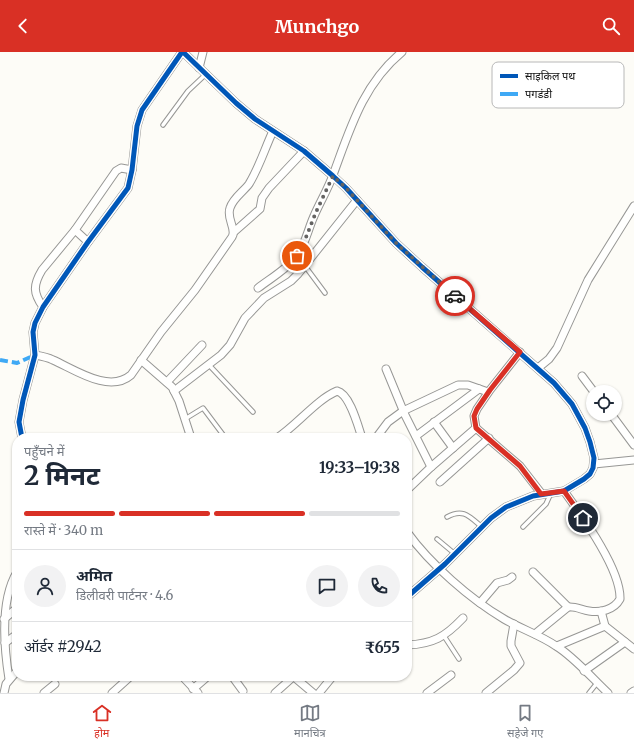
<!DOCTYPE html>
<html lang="hi">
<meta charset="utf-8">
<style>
:root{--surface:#fff;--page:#f2f2f3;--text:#1f2937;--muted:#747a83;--line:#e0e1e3;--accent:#d93025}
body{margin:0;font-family:Merriweather,"Noto Sans Devanagari",serif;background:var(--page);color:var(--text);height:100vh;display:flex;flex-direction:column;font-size:15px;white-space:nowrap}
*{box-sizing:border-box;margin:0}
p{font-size:13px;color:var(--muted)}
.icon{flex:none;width:22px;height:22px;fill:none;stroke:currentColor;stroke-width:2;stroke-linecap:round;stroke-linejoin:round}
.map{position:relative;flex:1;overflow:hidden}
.sheet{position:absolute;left:12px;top:381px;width:400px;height:248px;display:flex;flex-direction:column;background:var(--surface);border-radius:16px;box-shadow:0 1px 3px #0004}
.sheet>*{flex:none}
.buttons{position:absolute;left:586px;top:333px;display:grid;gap:8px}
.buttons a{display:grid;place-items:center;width:36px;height:36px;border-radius:50%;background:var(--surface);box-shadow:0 1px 3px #0004;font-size:20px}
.pin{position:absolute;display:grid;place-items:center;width:34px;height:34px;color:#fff;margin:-17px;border:2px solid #fff;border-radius:50%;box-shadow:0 1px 4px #0007}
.courier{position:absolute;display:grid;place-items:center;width:40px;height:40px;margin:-20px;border:3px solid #d93025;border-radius:50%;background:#fff;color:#222;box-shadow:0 1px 5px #0007}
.head em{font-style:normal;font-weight:700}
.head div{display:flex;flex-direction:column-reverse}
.head{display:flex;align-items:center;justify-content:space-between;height:68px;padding:0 12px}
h1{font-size:26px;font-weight:700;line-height:30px}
.bar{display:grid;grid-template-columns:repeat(4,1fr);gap:6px 4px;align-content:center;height:48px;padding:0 12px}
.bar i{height:5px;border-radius:3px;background:var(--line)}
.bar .active{background:var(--accent)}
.bar p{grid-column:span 4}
.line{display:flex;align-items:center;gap:10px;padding:0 12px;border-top:1px solid var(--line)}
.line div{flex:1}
.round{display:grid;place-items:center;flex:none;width:42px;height:42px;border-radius:21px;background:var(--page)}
header{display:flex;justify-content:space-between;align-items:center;height:52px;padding:0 12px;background:var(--accent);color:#fff;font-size:18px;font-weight:700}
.tab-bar{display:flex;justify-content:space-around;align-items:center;height:56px;border-top:1px solid var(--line);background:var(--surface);font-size:11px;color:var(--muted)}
.tab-bar a{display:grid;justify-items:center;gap:2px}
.tab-bar .active{color:var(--accent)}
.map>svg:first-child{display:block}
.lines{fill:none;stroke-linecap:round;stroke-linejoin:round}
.lane-casing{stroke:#979795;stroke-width:5.5}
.street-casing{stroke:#979795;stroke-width:9}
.lane{stroke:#fffffe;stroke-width:3.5}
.street{stroke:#fffffe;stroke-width:7}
.quiet{stroke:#3fa9f5;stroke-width:4;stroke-dasharray:8 4;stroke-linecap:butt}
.cycleway-casing{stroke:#fff;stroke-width:8}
.cycleway{stroke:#0057b8;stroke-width:5}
.done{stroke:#646362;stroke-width:4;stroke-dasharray:0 7.2}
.route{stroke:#d93025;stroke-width:5}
.key{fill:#fff;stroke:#b8b8b8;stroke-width:1}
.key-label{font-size:11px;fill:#111}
</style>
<header><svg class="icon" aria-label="back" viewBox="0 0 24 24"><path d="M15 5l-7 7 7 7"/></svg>Munchgo<svg class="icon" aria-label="search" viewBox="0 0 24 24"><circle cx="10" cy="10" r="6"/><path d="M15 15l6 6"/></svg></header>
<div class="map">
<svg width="634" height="641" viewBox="0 0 634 641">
<rect width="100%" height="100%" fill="#fdfcf7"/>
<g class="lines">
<defs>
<g id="lane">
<polyline points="163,73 188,39 205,23"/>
<polyline points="305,214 325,241"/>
<polyline points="209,313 253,360"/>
<polyline points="185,367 203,356 224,384"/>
<path d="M447 465C463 456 469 464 482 475"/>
<polyline points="523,475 546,452 551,441"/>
<polyline points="437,487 455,502"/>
<polyline points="444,584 459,607"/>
<polyline points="589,641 597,631"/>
</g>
<g id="street">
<polyline points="183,0 236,51 255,67 304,99 333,124 346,136 396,191 422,215 554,331 572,352 585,376 590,390 594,406 593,416 590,422 584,427 564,439 533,444 506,455 491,466 445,512 407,545"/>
<polyline points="199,16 203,0"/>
<polyline points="75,178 88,190"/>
<polyline points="234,180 260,157 262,146 269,136 304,99"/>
<path d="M258 236C271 226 287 217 296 205 305 194 308 177 314 164 320 150 328 137 333 123 350 77 363 32 402 0"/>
<path d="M43 255C33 241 33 233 42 218L75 178 116 119 121 116 132 118"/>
<path d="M35 303C41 304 47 305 53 308 74 317 109 342 131 323L161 280 195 238 232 185C237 177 226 167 230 156 233 146 243 140 249 132 259 116 265 96 273 79"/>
<polyline points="141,308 172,335 179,349 191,386"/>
<polyline points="538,316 549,307 557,296 588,228 634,154"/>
<polyline points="386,317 405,363 431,415"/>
<polyline points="582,324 594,340"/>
<polyline points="167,330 202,293"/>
<polyline points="174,339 221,303 230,293 245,266 264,246 291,229 298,222 357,148"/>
<polyline points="611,362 634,393"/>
<polyline points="434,370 453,396"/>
<polyline points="476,376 520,414 541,441"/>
<polyline points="416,384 479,337"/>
<polyline points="22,386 19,370 23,348 35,303 33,280 35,271 43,255 88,190 128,136 132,118 137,74 142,58 182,0"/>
<path d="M277 386C297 373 316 348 337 339 350 342 358 374 362 386"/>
<polyline points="376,386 388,370 403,359 458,333 468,333 488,340"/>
<polyline points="594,412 634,408"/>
<polyline points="440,430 489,386"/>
<polyline points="407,438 431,415 476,376 474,364 477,357 490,338 520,300"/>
<path d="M407 480C430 512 470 547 504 567 521 577 540 583 556 594 573 604 593 627 608 641"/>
<polyline points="533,520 568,555"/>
<polyline points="480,551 497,531 508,528 512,525"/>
<polyline points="601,559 605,574 634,597"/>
<polyline points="4,567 17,556"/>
<path d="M535 582 568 555C575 554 582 558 589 559 600 561 614 558 620 547 621 517 582 464 564 439"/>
<polyline points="5,591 17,582"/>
<path d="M407 593C433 592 445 585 463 566"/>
<polyline points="557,594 605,574"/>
<polyline points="584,619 625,590"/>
<polyline points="182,624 198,641"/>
<polyline points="232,624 243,639"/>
<polyline points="293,624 313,641"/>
<path d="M9 627C4 595 0 548 17 520"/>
<polyline points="193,637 208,624"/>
<polyline points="4,641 6,632 17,619"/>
<polyline points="44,641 55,632"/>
<polyline points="112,641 131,624"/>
<polyline points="275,641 293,625"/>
<polyline points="319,641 333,624"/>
<polyline points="427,641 451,623"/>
<polyline points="486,641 514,618 520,611 511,594 511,589 514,572"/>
<polyline points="631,641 634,639"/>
</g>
</defs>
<!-- lane casing -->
<use href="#lane" class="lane-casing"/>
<!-- street casing -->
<use href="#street" class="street-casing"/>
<!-- lane -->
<use href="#lane" class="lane"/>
<!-- street -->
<use href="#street" class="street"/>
<!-- quiet -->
<polyline class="quiet" points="0,308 17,311 35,303"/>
<defs>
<g id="cycleway">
<polyline points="183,0 236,51 255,67 304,99 333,124 346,136 396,191 422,215 554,331 572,352 585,376 590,390 594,406 593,416 590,422 584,427 564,439 533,444 506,455 491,466 445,512 407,545"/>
<polyline points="22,386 19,370 23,348 35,303 33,280 35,271 43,255 88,190 128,136 132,118 137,74 142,58 182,0"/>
</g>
</defs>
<!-- cycleway casing -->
<use href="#cycleway" class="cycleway-casing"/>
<!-- cycleway -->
<use href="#cycleway" class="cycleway"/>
</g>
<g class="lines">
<!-- done -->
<polyline class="done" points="297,204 301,198 316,160 333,124 346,136 396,191 455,244"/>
<!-- route -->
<polyline class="route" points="455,244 520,300 490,338 477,357 474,364 476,376 520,414 541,442 564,439 583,466"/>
</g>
<!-- legend -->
<rect x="492" y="10" width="132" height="46" rx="6" class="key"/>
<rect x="500" y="22" width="18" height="4" fill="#0057b8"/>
<rect x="500" y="40" width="18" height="4" fill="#3fa9f5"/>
<g class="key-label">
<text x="525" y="28">साइकिल पथ</text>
<text x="525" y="46">पगडंडी</text>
</g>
</svg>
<div class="buttons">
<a><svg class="icon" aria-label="locate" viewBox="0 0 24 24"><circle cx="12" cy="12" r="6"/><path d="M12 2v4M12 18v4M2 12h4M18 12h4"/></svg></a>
</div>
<div class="pin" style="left:297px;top:204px;background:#ea580c"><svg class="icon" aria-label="bag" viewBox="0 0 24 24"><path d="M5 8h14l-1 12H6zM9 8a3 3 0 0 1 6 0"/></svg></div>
<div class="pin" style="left:583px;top:466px;background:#1f2937"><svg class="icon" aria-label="home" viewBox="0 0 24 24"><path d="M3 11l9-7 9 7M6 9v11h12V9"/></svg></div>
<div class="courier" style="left:455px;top:244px"><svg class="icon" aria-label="car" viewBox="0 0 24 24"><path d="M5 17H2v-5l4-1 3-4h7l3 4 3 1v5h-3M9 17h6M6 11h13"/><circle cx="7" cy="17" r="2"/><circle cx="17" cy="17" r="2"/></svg></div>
<section class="sheet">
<div class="head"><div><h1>2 मिनट</h1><p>पहुँचने में</p></div><em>19:33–19:38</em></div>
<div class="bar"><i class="active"></i><i class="active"></i><i class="active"></i><i></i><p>रास्ते में · 340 m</p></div>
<div class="line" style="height:72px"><a class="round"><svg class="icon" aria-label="person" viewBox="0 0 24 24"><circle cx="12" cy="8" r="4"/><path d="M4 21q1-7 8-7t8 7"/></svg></a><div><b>अमित</b><p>डिलीवरी पार्टनर · 4.6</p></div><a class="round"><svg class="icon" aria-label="chat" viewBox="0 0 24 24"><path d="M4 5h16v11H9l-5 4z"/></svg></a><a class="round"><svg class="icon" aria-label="phone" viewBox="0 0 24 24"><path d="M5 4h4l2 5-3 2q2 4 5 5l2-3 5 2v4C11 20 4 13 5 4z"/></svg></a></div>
<div class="line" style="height:52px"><div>ऑर्डर #2942</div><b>₹655</b></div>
</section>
</div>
<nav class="tab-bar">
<a class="active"><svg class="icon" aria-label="home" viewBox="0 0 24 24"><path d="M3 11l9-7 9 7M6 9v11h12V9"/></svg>होम</a>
<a><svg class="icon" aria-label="map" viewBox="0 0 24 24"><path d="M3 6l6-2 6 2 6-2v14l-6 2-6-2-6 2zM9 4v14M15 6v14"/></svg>मानचित्र</a>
<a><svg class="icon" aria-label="saved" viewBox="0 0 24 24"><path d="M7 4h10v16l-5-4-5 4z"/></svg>सहेजे गए</a>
</nav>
